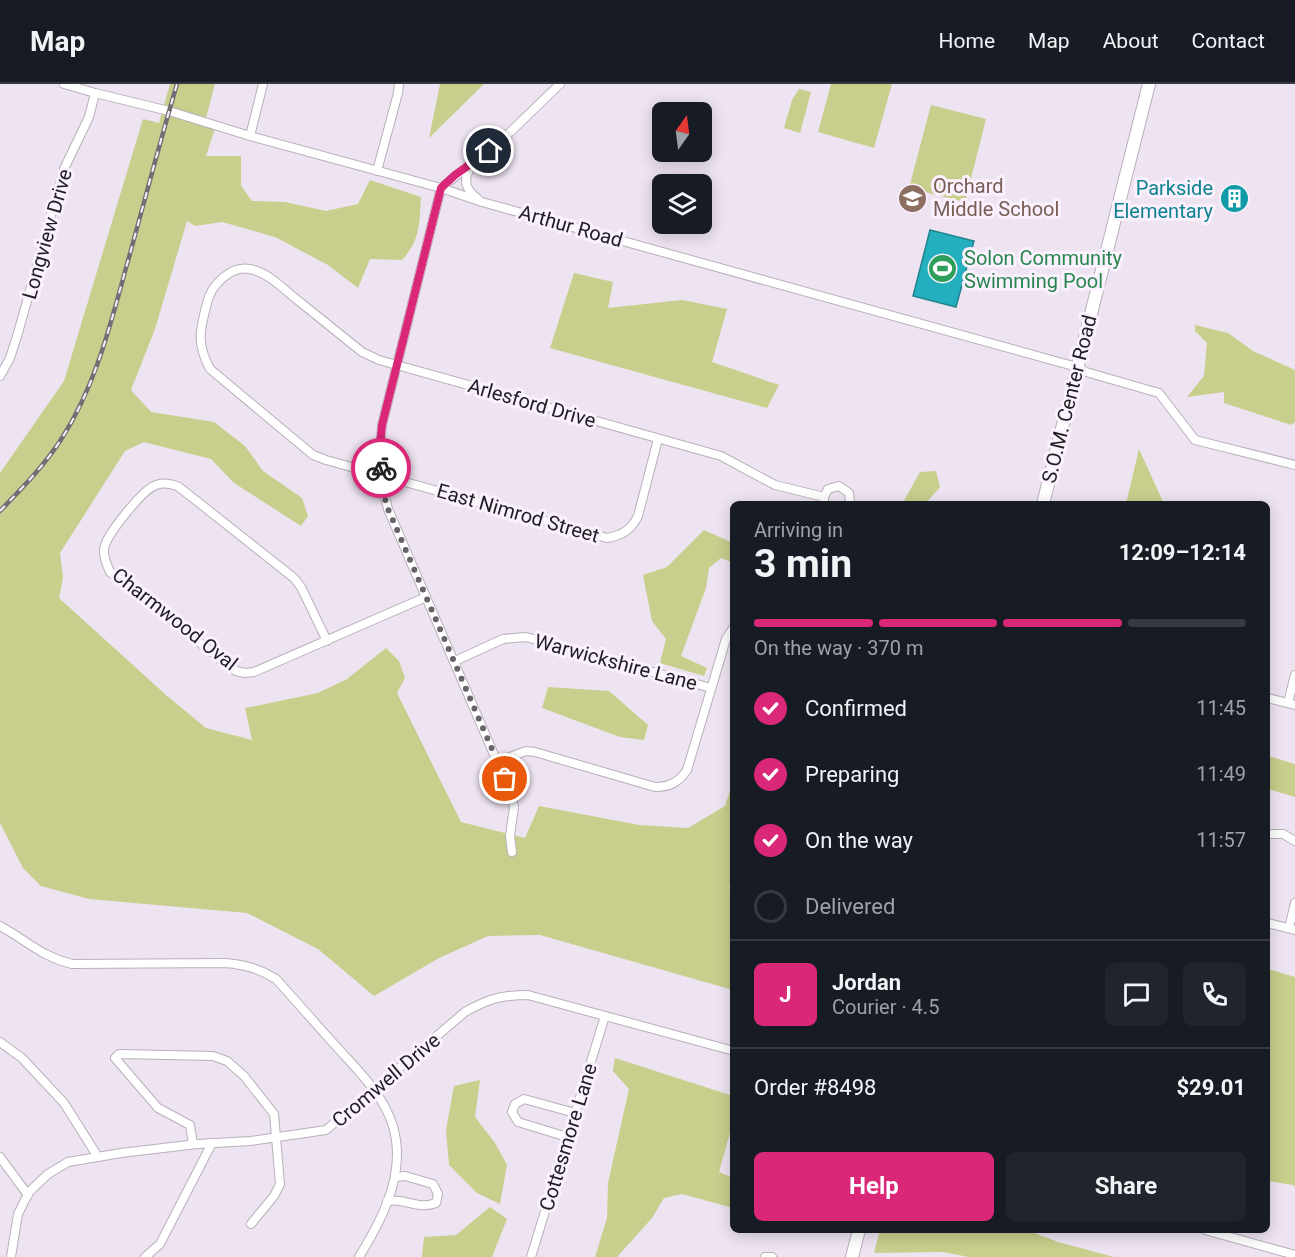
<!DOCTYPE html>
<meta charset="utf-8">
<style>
:root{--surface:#171b24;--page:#20242c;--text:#f1f3f6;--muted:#9ea1a6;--line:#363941;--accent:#db2777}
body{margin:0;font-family:Roboto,sans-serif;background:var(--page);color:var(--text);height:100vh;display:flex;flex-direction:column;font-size:22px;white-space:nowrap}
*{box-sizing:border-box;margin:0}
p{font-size:20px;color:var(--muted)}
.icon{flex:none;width:33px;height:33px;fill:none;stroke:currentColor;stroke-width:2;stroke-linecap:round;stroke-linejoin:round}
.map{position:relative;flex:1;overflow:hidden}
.panel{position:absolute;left:730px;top:417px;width:540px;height:732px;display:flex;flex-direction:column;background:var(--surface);border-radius:9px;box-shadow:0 3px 15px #0003}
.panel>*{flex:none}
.needle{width:39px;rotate:14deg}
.buttons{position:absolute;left:652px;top:18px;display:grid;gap:12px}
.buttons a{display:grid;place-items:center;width:60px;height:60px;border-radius:9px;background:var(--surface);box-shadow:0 3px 15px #0003;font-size:30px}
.pin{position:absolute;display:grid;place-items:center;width:51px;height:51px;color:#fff;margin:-26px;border:3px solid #fff;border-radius:50%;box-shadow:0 2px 6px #0007}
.courier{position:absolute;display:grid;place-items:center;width:60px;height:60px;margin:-30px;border:4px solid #db2777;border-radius:50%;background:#fff;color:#222;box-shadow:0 2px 8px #0007}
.headline em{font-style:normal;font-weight:700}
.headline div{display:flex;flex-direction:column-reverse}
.headline{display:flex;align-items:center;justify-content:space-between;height:102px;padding:0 24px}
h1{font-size:39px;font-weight:700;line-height:45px}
.bar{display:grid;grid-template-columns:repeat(4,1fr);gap:9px 6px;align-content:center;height:72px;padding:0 24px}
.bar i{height:8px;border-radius:4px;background:var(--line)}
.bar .active{background:var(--accent)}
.bar p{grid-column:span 4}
.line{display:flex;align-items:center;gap:15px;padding:0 24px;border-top:2px solid var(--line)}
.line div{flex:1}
.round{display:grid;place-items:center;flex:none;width:63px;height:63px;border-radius:9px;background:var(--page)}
ol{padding:0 24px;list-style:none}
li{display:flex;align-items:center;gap:18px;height:66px}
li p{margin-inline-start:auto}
li .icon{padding:6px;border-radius:50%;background:var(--accent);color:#fff;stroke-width:4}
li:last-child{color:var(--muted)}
li i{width:33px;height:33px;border:3px solid var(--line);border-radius:50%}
.cta{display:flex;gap:12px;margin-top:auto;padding:12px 24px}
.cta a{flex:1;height:69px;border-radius:9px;background:var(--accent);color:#fff;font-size:24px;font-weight:700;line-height:69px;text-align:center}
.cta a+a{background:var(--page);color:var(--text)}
header{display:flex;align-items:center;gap:36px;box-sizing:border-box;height:84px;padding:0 30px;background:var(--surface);border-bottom:2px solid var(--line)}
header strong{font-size:28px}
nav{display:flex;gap:33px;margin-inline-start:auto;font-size:21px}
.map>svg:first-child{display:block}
.green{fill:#c8ce8c}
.water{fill:#23afbd;stroke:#22838e;stroke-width:1.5}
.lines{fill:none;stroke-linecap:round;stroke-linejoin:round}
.minor-casing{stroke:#b9afbb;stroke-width:10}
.primary-casing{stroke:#b9afbb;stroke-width:14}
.minor{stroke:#fff;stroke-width:8}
.primary{stroke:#fff;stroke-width:12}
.rail-casing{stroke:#736d75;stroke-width:4.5}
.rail{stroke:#fbf1fe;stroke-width:2;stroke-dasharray:7;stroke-linecap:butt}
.done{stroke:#68626a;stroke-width:6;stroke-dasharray:0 10.8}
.route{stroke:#db2777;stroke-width:8}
.labels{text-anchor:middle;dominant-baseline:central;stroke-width:6;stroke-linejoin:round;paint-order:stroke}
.education-label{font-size:20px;fill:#785e54;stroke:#fbf1fe;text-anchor:start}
.culture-label{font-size:20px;fill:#0d838f;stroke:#fbf1fe;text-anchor:end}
.street-label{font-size:20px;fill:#201c21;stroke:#fbf1fe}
.leisure-label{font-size:20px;fill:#27864d;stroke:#fbf1fe;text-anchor:start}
</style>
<header>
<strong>Map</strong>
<nav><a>Home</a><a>Map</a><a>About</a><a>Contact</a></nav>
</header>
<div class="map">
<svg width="1295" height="1173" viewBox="0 0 1295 1173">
<rect width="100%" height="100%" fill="#eee4f1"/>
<!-- green -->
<g class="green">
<path d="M170 0H215L205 38 216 41 206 72H241V102L252 117 285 118 326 127 358 120 370 96 421 113C419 140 421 155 402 176L370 175 358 204 328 181 275 153 222 138 195 142 187 137 155 245 131 306 151 328 214 338 245 362 263 387 302 414 308 432 301 442 234 399 211 375 144 358 125 367 60 469 63 494 59 514 166 611 206 644 252 656 245 624 318 609 347 595 386 564 399 577 405 594 397 609 461 738 525 754 539 722 639 741 688 744 725 722 732 701 733 702 734 789 729 804 734 806 733 906 540 851 488 852 439 874 374 912 318 865 247 829 89 815 41 802 23 784 0 739V389L64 297 143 35 159 39Z"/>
<polygon points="440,0 484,0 429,54"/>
<polygon points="831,0 892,0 874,64 818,48"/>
<polygon points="799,5 811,8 800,49 784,44 792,16"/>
<polygon points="931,21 986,35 965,118 909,104"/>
<polygon points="574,189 613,198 608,224 682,216 727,225 712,278 779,301 767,324 550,264"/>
<polygon points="1195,241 1228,249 1253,267 1295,286 1295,338 1291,341 1224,319 1224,308 1187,313 1204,292 1207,259 1195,247"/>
<polygon points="1139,365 1164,420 1126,420"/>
<polygon points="936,387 940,403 925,420 902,420 920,388"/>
<polygon points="704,446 733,459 734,479 721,474 709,484 706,504 681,572 707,584 704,592 660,579 666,555 652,537 643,491 667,483"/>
<polygon points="548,603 609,607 648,641 644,656 620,653 542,624"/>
<polygon points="1268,672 1295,680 1295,713 1268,705"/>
<polygon points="1268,885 1295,893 1295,1103 1293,1101 1268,1097"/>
<polygon points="615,974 733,1012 733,1038 719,1088 733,1094 733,1124 682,1110 664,1114 652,1134 617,1173 595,1173 607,1134 608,1099 629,1005 613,987"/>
<polygon points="480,996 475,1033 495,1059 507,1081 500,1120 477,1109 449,1081 446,1046 454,1002"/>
<polygon points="490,1123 507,1135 492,1173 422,1173 424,1153 456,1151"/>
<polygon points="880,1146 1027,1146 1058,1158 1114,1173 969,1173 943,1168 874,1169"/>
</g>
<!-- water -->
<polygon class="water" points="930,146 974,157 956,223 913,212"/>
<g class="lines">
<defs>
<g id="minor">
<polyline points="64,0 95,9 169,27 250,52 441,104 482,118 1077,283 1086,288 1159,309 1195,356 1295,381"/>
<polyline points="250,52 263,0"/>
<path d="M471 83C462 96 466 106 478 115"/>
<polyline points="377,87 398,9 399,0"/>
<path d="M441 104 382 341C379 370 380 397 388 425L508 703 514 723 510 752 512 768"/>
<polyline points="441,104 506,52 560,0"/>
<polyline points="0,292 10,274 18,249 64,85 89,33 95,9"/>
<path d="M658 355 638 432C631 446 623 451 607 454L326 376 313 371 210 285C196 259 200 246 207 219 211 201 231 181 250 185 270 189 285 207 300 218 321 235 341 251 362 268L379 276 721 372 775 401 824 413"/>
<polyline points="824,420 824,413 828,405 839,402 849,409 850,420"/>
<path d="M327 557 301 503 294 494 179 403C172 400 164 398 156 401 143 405 106 451 104 465 103 473 107 481 110 488L236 587 245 589 254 588 426 513"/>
<polyline points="455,577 503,555 526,553 711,604"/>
<polyline points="1268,614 1295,621"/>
<polyline points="1288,619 1295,591"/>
<path d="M499 677 526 667 535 668 655 703C670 703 679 698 687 686L726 555 734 543"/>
<polyline points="1268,750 1283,750 1295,757"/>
<polyline points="1268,839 1295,846"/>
<path d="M0 842C26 856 42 873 72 880L226 879C246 881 260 885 276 895 296 917 315 939 335 961 360 989 391 1017 396 1056 402 1098 380 1139 359 1173"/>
<polyline points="1289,844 1295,819"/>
<polyline points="0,958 22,974 64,1019 98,1073"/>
<polyline points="567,1053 518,1038 512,1028 515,1020 524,1015 575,1029"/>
<polyline points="193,1060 190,1041 158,1024 115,974 119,970 213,972 227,977 244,992 274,1030 280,1100 274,1112 251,1140"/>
<polyline points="0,1073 28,1111"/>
<path d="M387 1117C405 1114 418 1126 436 1119L438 1110 433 1100 405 1092 395 1093"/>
<polyline points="1205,1146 1295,1171"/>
<path d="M11 1173 18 1130 29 1108 48 1090 68 1078 121 1069 197 1060 251 1057 326 1046 465 928C488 915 501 911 528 911L734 967"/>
<polyline points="145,1173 160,1160 212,1059"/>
<polyline points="531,1173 605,932"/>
<polyline points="765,1173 772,1173"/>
</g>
<g id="primary">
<polyline points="1043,420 1149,0"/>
<polyline points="852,1173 859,1146"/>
</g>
</defs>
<!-- minor casing -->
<use href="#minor" class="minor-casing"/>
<!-- primary casing -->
<use href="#primary" class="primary-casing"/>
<!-- minor -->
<use href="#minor" class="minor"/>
<!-- primary -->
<use href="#primary" class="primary"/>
<defs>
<path id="rail" d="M0 427C22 404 45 381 62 354 95 303 110 242 126 184 143 123 159 61 177 0"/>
</defs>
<!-- rail casing -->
<use href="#rail" class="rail-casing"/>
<!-- rail -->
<use href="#rail" class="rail"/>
</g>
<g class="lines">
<!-- done -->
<polyline class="done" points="381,384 383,408 388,425 505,695"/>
<!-- route -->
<polyline class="route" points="381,384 380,362 382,341 441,104 455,91 489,67"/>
</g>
<!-- icons -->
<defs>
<symbol id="school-disc" viewBox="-11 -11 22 22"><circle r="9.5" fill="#8d6e63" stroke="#fbf1fe"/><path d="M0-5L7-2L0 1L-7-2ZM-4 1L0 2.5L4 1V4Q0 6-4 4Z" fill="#fff"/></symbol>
<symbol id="building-disc" viewBox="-11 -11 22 22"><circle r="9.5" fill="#0f9aa8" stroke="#fbf1fe"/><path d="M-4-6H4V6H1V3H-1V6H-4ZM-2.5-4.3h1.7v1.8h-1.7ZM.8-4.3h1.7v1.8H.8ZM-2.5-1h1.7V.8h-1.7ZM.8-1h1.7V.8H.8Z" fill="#fff"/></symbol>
<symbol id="stadium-disc" viewBox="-11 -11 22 22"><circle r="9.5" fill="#2e9e5b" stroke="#fbf1fe"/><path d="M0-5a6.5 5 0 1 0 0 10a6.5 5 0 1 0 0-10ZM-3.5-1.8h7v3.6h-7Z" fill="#fff"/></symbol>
</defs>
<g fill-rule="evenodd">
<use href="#school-disc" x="896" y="98" width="33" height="33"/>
<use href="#building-disc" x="1218" y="98" width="33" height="33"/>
<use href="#stadium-disc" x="926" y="168" width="33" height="33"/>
</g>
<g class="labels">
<!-- education labels -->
<g class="education-label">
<text x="933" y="102">Orchard<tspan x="933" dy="23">Middle School</tspan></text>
</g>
<!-- culture labels -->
<g class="culture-label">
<text x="1213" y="104">Parkside<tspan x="1213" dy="23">Elementary</tspan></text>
</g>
<!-- street labels -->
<g class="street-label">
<text transform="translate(571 142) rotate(16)">Arthur Road</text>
<text transform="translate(47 150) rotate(-74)">Longview Drive</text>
<text transform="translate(1069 315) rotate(-76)">S.O.M. Center Road</text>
<text transform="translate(532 319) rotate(16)">Arlesford Drive</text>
<text transform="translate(518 429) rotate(16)">East Nimrod Street</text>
<text transform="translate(175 535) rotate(38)">Charmwood Oval</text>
<text transform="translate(616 578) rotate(15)">Warwickshire Lane</text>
<text transform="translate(386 996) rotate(-40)">Cromwell Drive</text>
<text transform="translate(568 1053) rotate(-73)">Cottesmore Lane</text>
</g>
<!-- leisure labels -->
<g class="leisure-label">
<text x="964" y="174">Solon Community<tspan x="964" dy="23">Swimming Pool</tspan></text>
</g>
</g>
</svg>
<div class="buttons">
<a><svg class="needle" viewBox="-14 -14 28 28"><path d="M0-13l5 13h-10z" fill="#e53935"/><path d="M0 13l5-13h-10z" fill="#9ea1a6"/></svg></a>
<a><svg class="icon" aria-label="layers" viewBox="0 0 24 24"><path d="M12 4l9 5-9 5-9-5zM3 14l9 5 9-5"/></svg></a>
</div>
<div class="pin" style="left:505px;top:695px;background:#ea580c"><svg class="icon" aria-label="bag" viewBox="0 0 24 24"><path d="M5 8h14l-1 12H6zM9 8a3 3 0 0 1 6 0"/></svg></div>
<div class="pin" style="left:489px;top:67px;background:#1f2937"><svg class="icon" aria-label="home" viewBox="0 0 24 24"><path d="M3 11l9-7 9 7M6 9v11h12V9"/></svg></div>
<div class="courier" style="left:381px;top:384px"><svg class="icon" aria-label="bike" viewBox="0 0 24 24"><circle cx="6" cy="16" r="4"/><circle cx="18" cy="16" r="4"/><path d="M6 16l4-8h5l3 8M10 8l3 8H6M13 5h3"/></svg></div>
<section class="panel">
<div class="headline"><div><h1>3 min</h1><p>Arriving in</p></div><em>12:09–12:14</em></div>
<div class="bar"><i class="active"></i><i class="active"></i><i class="active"></i><i></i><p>On the way · 370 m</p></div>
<ol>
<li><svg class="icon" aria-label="check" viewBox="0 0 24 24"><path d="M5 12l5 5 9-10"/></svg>Confirmed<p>11:45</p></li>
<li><svg class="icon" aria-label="check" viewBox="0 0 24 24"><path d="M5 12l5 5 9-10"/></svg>Preparing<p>11:49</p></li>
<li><svg class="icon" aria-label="check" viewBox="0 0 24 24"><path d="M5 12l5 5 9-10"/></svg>On the way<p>11:57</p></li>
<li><i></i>Delivered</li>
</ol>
<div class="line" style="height:108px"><b class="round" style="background:var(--accent);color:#fff">J</b><div><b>Jordan</b><p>Courier · 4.5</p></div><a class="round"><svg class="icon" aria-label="chat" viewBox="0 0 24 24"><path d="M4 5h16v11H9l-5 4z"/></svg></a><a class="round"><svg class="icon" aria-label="phone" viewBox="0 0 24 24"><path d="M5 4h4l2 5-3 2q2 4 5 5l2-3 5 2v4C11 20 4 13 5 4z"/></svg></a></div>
<div class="line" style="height:78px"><div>Order #8498</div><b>$29.01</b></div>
<div class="cta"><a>Help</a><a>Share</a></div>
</section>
</div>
